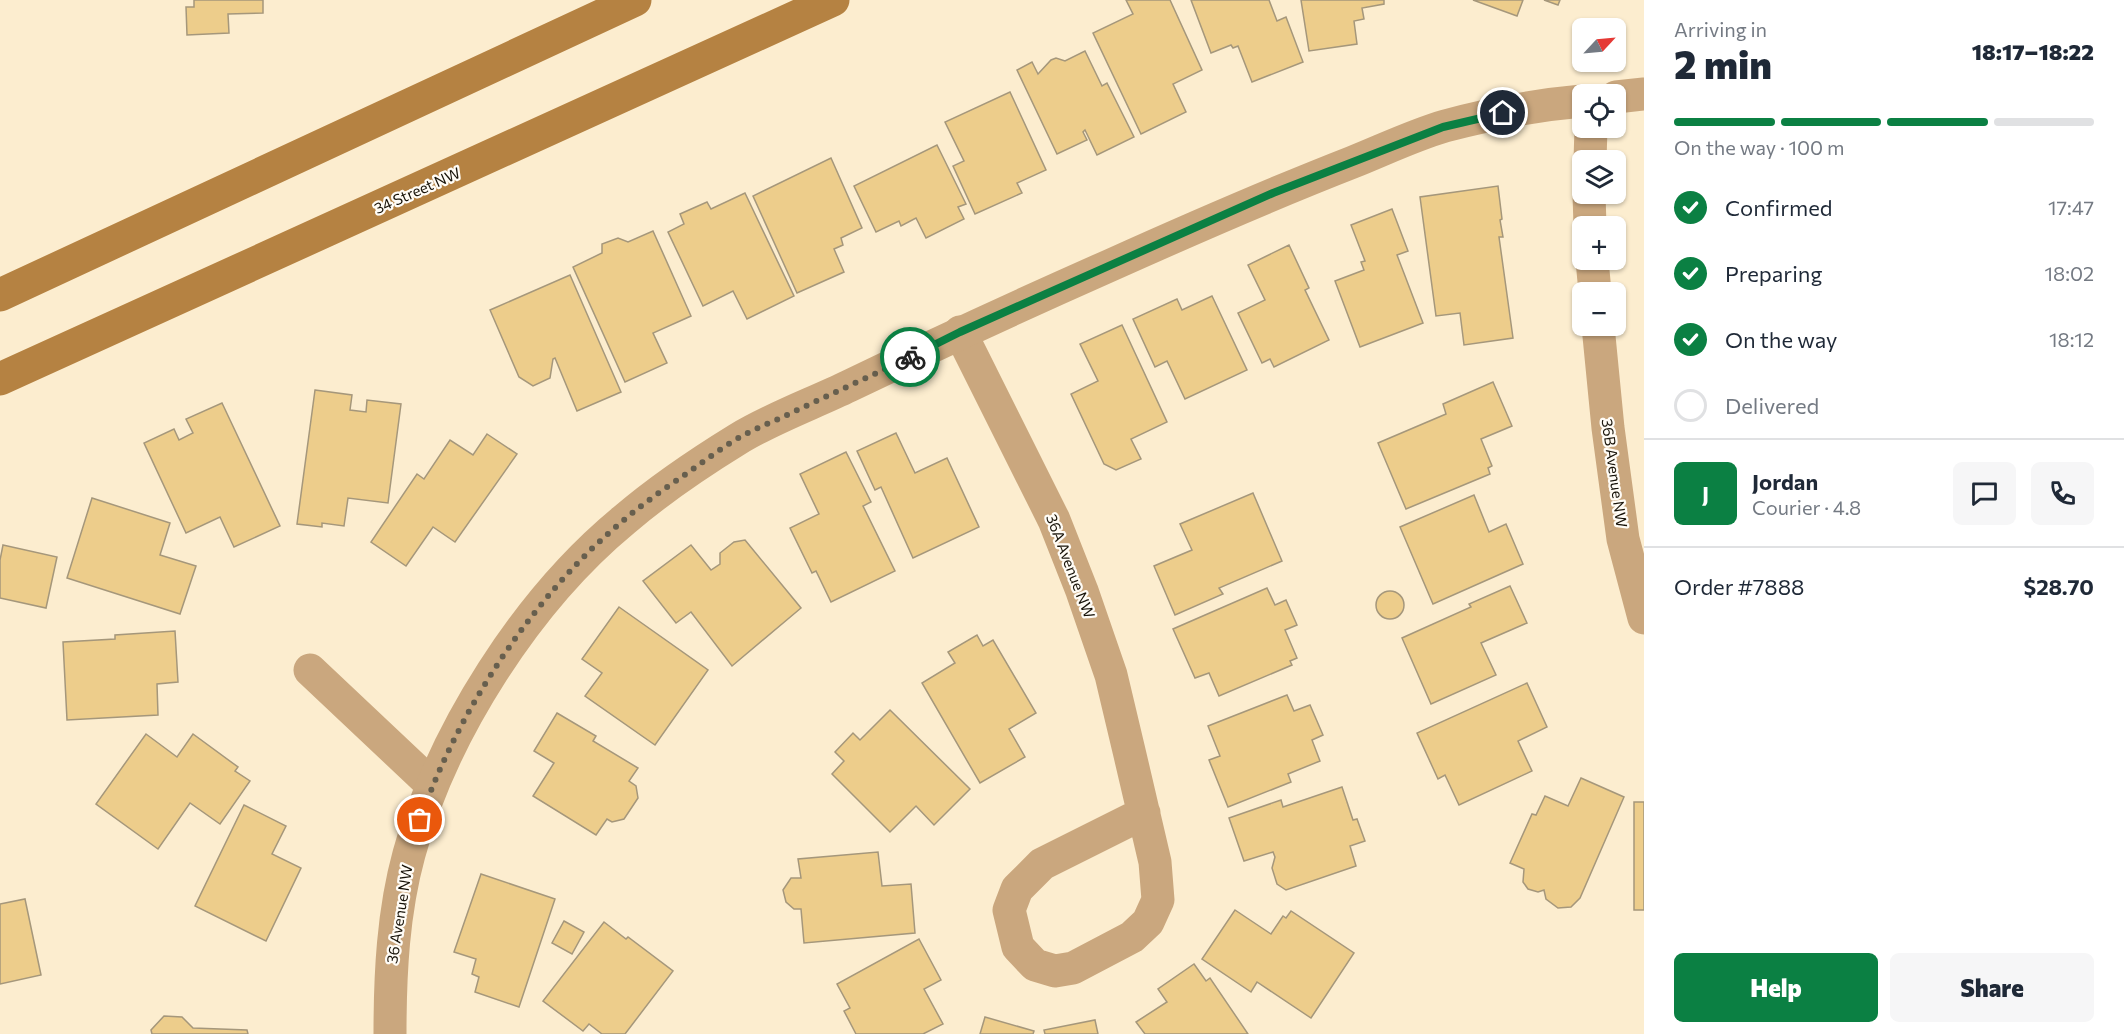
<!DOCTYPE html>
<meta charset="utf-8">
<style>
:root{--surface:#fff;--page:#f6f6f7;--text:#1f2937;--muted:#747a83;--line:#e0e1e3;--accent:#0b8043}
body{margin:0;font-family:Commissioner,sans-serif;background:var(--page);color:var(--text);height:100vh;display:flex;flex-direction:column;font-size:22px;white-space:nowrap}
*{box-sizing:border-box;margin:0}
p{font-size:20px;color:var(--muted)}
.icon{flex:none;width:33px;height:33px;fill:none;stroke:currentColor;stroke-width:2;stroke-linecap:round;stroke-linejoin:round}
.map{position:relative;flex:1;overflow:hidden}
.details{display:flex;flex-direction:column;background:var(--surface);width:480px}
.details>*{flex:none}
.needle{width:39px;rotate:64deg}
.fabs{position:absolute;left:1572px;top:18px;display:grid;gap:12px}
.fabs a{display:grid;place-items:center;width:54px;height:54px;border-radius:9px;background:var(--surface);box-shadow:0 2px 4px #0004;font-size:30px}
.pin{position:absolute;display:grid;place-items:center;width:51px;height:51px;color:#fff;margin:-26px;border:3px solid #fff;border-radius:50%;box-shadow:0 2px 6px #0007}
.courier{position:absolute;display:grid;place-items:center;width:60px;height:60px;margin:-30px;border:4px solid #0b8043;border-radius:50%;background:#fff;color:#222;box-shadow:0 2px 8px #0007}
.headline em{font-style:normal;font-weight:800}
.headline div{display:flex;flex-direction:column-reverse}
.headline{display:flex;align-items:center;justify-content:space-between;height:102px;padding:0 30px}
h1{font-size:39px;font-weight:800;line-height:45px}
.bar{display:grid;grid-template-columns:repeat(4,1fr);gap:9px 6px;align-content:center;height:72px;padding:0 30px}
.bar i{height:8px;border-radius:4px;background:var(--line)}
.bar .on{background:var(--accent)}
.bar p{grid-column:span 4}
.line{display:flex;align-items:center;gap:15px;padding:0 30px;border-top:2px solid var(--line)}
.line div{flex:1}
.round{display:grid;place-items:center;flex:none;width:63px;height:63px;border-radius:9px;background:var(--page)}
ol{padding:0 30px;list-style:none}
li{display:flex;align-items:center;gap:18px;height:66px}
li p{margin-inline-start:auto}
li .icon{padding:6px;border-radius:50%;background:var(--accent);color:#fff;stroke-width:4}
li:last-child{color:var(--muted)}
li i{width:33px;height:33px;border:3px solid var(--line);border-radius:50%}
.cta{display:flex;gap:12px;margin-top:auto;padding:12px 30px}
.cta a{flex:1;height:69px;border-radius:9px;background:var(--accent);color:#fff;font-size:24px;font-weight:800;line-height:69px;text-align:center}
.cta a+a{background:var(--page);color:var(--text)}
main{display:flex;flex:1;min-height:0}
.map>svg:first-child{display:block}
.building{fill:#edcd8b;stroke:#a5977b;stroke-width:1.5}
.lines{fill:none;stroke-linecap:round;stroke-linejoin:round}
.minor{stroke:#caa77e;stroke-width:33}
.secondary{stroke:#b58242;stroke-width:33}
.done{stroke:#675f4e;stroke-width:6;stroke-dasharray:0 10.8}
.route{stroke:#0b8043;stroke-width:8}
.labels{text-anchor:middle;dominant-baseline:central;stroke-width:4.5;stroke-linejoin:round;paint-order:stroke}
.street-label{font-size:15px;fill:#171208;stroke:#fffcf6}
</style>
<main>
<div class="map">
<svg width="1644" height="1034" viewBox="0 0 1644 1034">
<rect width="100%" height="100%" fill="#fcedcf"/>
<!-- building -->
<g class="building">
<polygon points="194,0 263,0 263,13 228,14 229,33 187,35 186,7 194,7"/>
<polygon points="1126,0 1170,0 1202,70 1173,84 1186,112 1141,134 1093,33 1133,14"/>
<polygon points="1191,0 1269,0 1277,21 1286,17 1303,62 1252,82 1238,46 1233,48 1231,45 1211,53"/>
<polygon points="1301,0 1384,0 1384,4 1362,8 1364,19 1354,21 1357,44 1309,51"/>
<polygon points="1473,0 1523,0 1517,16"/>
<polygon points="1544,0 1560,0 1558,5"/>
<polygon points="1085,51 1102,86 1107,83 1134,137 1097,155 1085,130 1083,132 1087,140 1057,154 1017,70 1032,62 1038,74 1051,60 1056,58 1065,61"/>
<polygon points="1010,92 1046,170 1017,183 1022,193 975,214 953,166 964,161 945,122"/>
<polygon points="937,145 966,204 958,207 964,219 926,238 916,218 901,226 899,221 876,232 854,186"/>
<polygon points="831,158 862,228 841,238 843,245 834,249 844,272 797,293 753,196"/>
<polygon points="1498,186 1502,219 1500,220 1503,237 1499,237 1513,338 1464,345 1460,313 1436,316 1420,197"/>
<polygon points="745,193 794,296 747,319 733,291 703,306 668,232 684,224 680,214 707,202 711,209"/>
<polygon points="1392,209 1408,251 1397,255 1423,323 1360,347 1335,281 1364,270 1361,262 1365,261 1351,225"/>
<polygon points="653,231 691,316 653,333 667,363 625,382 573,267 602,253 602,244 618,238 628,242"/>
<polygon points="1289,245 1309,288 1305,290 1329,340 1274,367 1270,359 1262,363 1238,313 1265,300 1248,265"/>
<polygon points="570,275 621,392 577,411 555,358 553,359 550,378 533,386 519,377 490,310"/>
<polygon points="1212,296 1247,370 1185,399 1167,361 1155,367 1133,319 1177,299 1182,310"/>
<polygon points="1122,325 1167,422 1131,439 1141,459 1116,470 1104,464 1071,394 1098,381 1080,344"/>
<polygon points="1493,382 1512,426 1481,439 1492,466 1488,468 1490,474 1406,509 1378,443 1446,414 1443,404"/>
<polygon points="315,390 352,395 350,410 366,412 367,400 401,404 388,503 348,498 344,526 322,523 322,527 297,524"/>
<polygon points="222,403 280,526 234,547 220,517 186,533 144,443 174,429 179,440 193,433 186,419"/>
<polygon points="896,433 915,473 947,458 979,527 913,558 881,487 875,490 857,451"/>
<polygon points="487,434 517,454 455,542 433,527 406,566 371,542 417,474 424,479 450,440 473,455"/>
<polygon points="846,452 871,502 863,506 895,571 831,602 816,571 812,573 790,528 819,514 800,474"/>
<polygon points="1253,493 1282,561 1219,588 1223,594 1175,615 1154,566 1192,550 1180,524"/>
<polygon points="1474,495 1489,532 1506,524 1523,564 1433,604 1400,527"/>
<polygon points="92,498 170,523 160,555 196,566 180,614 67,578"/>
<polygon points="745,540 801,608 732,666 691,612 676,623 643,581 691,545 711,570 720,564 720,553 734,542"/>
<polygon points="3,545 57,557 46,608 0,598 0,560"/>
<polygon points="1510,586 1527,623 1481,643 1496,675 1431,704 1402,638 1471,607 1469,604"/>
<polygon points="1267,588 1275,605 1286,600 1297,625 1285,630 1297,658 1290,661 1292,665 1219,696 1209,673 1195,678 1173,629"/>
<circle cx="1390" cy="605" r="14"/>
<polygon points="619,607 708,670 655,745 585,696 602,673 582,659"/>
<polygon points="175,631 178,682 157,684 158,715 67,720 63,642 115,639 115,635"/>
<polygon points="977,635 983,646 993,640 1036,713 1009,729 1025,757 980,783 922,683 955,663 948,652"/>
<polygon points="1527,683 1547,727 1518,741 1532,771 1459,805 1445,775 1438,779 1417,733"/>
<polygon points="1287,695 1294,711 1310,705 1323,735 1312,740 1320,761 1288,774 1291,782 1228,807 1209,760 1220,756 1208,726"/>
<polygon points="890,710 970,789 934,825 916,806 890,832 832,774 844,761 835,752 853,733 860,740"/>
<polygon points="557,713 596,736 593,741 638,768 629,781 636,786 638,798 624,819 612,822 607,819 596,835 533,796 554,763 534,751"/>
<polygon points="146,734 177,757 193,734 238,767 235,771 250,781 220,824 190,803 158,849 96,804"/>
<polygon points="1581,778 1624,797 1580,898 1571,907 1558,908 1546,899 1544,890 1538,892 1528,889 1523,882 1524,869 1510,863 1532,814 1536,815 1545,796 1568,806"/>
<polygon points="1342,787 1353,820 1357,819 1365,841 1350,846 1356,866 1286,890 1277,884 1272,868 1275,857 1273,852 1244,861 1229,818 1281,800 1283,807"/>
<rect x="1634" y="802" width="10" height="108"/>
<polygon points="244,805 286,826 272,854 301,868 266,941 195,906"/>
<polygon points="878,852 882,886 911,884 915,933 804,943 801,909 794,909 786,902 783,890 791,878 801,878 798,859"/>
<polygon points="481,874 555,899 519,1007 475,992 479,977 472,974 476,959 454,952"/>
<polygon points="25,899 41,975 0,984 0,904"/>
<polygon points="1235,910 1271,934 1283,916 1286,918 1291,911 1354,953 1311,1018 1257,982 1251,992 1202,959"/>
<polygon points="564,921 584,932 572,954 552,943"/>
<polygon points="604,922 626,939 628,937 673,971 625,1034 602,1034 589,1024 583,1031 543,1001"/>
<polygon points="919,939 941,980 924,989 943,1024 923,1034 856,1034 844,1011 850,1008 837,984"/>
<polygon points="1194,964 1206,981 1210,978 1248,1034 1145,1034 1136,1022 1167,1002 1158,989"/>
<polygon points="164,1016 182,1017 193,1028 247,1030 248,1034 152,1034 151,1030"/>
<polygon points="985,1017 1034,1031 1033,1034 980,1034"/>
<polygon points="1095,1020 1098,1034 1045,1034 1044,1030"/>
</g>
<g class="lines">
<!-- minor -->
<g class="minor">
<polyline points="1616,97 1644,94"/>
<polyline points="1590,160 1591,128"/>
<polyline points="1589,194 1590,226"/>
<polyline points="1592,260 1595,292"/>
<polyline points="1598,326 1608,428 1623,539 1644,618"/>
<polyline points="960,332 1054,520 1082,591 1111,675 1130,755 1155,862 1158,900 1148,922 1132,937 1073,968 1055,971 1035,965 1018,947 1009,910 1017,889 1042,864 1144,813"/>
<polyline points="310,670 432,785"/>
<path d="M390 1034C390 974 393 912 409 854 442 733 527 600 624 520 659 490 699 463 738 439 770 419 814 403 849 386 936 344 1023 304 1111 265 1191 229 1271 194 1353 162 1383 150 1414 135 1445 126 1490 114 1536 105 1582 101"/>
</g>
<!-- secondary -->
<g class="secondary">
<polyline points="0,295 635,0"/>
<polyline points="0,379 833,0"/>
</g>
</g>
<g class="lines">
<!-- done -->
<path class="done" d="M420 820C457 712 535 593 624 520 646 501 670 485 693 469 709 458 725 445 742 436 758 427 775 421 791 413 831 394 871 376 910 357"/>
<!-- route -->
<polyline class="route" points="910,357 960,332 1273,193 1443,127 1503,113"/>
</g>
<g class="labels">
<!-- street labels -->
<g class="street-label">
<text transform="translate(417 190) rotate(-24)">34 Street NW</text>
<text transform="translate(1615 473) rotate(82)">36B Avenue NW</text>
<text transform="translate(1071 566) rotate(69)">36A Avenue NW</text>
<text transform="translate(399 914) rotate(-81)">36 Avenue NW</text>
</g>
</g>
</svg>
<div class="fabs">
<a><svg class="needle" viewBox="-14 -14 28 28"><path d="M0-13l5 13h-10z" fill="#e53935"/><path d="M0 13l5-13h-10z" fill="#747a83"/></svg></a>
<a><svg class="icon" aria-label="locate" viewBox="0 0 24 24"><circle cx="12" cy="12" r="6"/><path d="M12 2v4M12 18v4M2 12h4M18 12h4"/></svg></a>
<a><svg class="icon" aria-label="layers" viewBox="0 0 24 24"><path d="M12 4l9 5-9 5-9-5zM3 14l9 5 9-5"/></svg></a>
<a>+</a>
<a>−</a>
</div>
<div class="pin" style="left:420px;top:820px;background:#ea580c"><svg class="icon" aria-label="bag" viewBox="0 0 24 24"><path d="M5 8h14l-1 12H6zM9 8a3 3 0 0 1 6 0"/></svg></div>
<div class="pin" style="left:1503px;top:113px;background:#1f2937"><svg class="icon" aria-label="home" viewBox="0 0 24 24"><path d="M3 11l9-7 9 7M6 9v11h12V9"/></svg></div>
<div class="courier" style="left:910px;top:357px"><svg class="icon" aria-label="bike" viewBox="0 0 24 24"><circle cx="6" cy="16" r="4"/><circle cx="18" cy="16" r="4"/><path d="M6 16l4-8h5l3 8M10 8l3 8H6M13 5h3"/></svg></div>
</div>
<section class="details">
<div class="headline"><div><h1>2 min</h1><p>Arriving in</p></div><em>18:17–18:22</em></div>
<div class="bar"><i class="on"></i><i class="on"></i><i class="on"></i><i></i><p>On the way · 100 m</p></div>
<ol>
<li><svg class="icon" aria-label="check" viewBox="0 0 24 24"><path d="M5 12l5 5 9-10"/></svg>Confirmed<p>17:47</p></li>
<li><svg class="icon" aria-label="check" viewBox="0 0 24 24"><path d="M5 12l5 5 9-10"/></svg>Preparing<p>18:02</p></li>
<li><svg class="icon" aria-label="check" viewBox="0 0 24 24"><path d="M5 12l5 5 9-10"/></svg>On the way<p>18:12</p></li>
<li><i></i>Delivered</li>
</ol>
<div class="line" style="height:108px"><b class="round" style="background:var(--accent);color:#fff">J</b><div><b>Jordan</b><p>Courier · 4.8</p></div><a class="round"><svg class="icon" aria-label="chat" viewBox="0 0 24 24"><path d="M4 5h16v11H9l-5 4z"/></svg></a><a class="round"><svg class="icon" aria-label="phone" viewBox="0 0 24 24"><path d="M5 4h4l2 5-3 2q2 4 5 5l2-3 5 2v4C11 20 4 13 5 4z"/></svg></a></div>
<div class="line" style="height:78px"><div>Order #7888</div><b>$28.70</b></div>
<div class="cta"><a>Help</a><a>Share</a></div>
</section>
</main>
